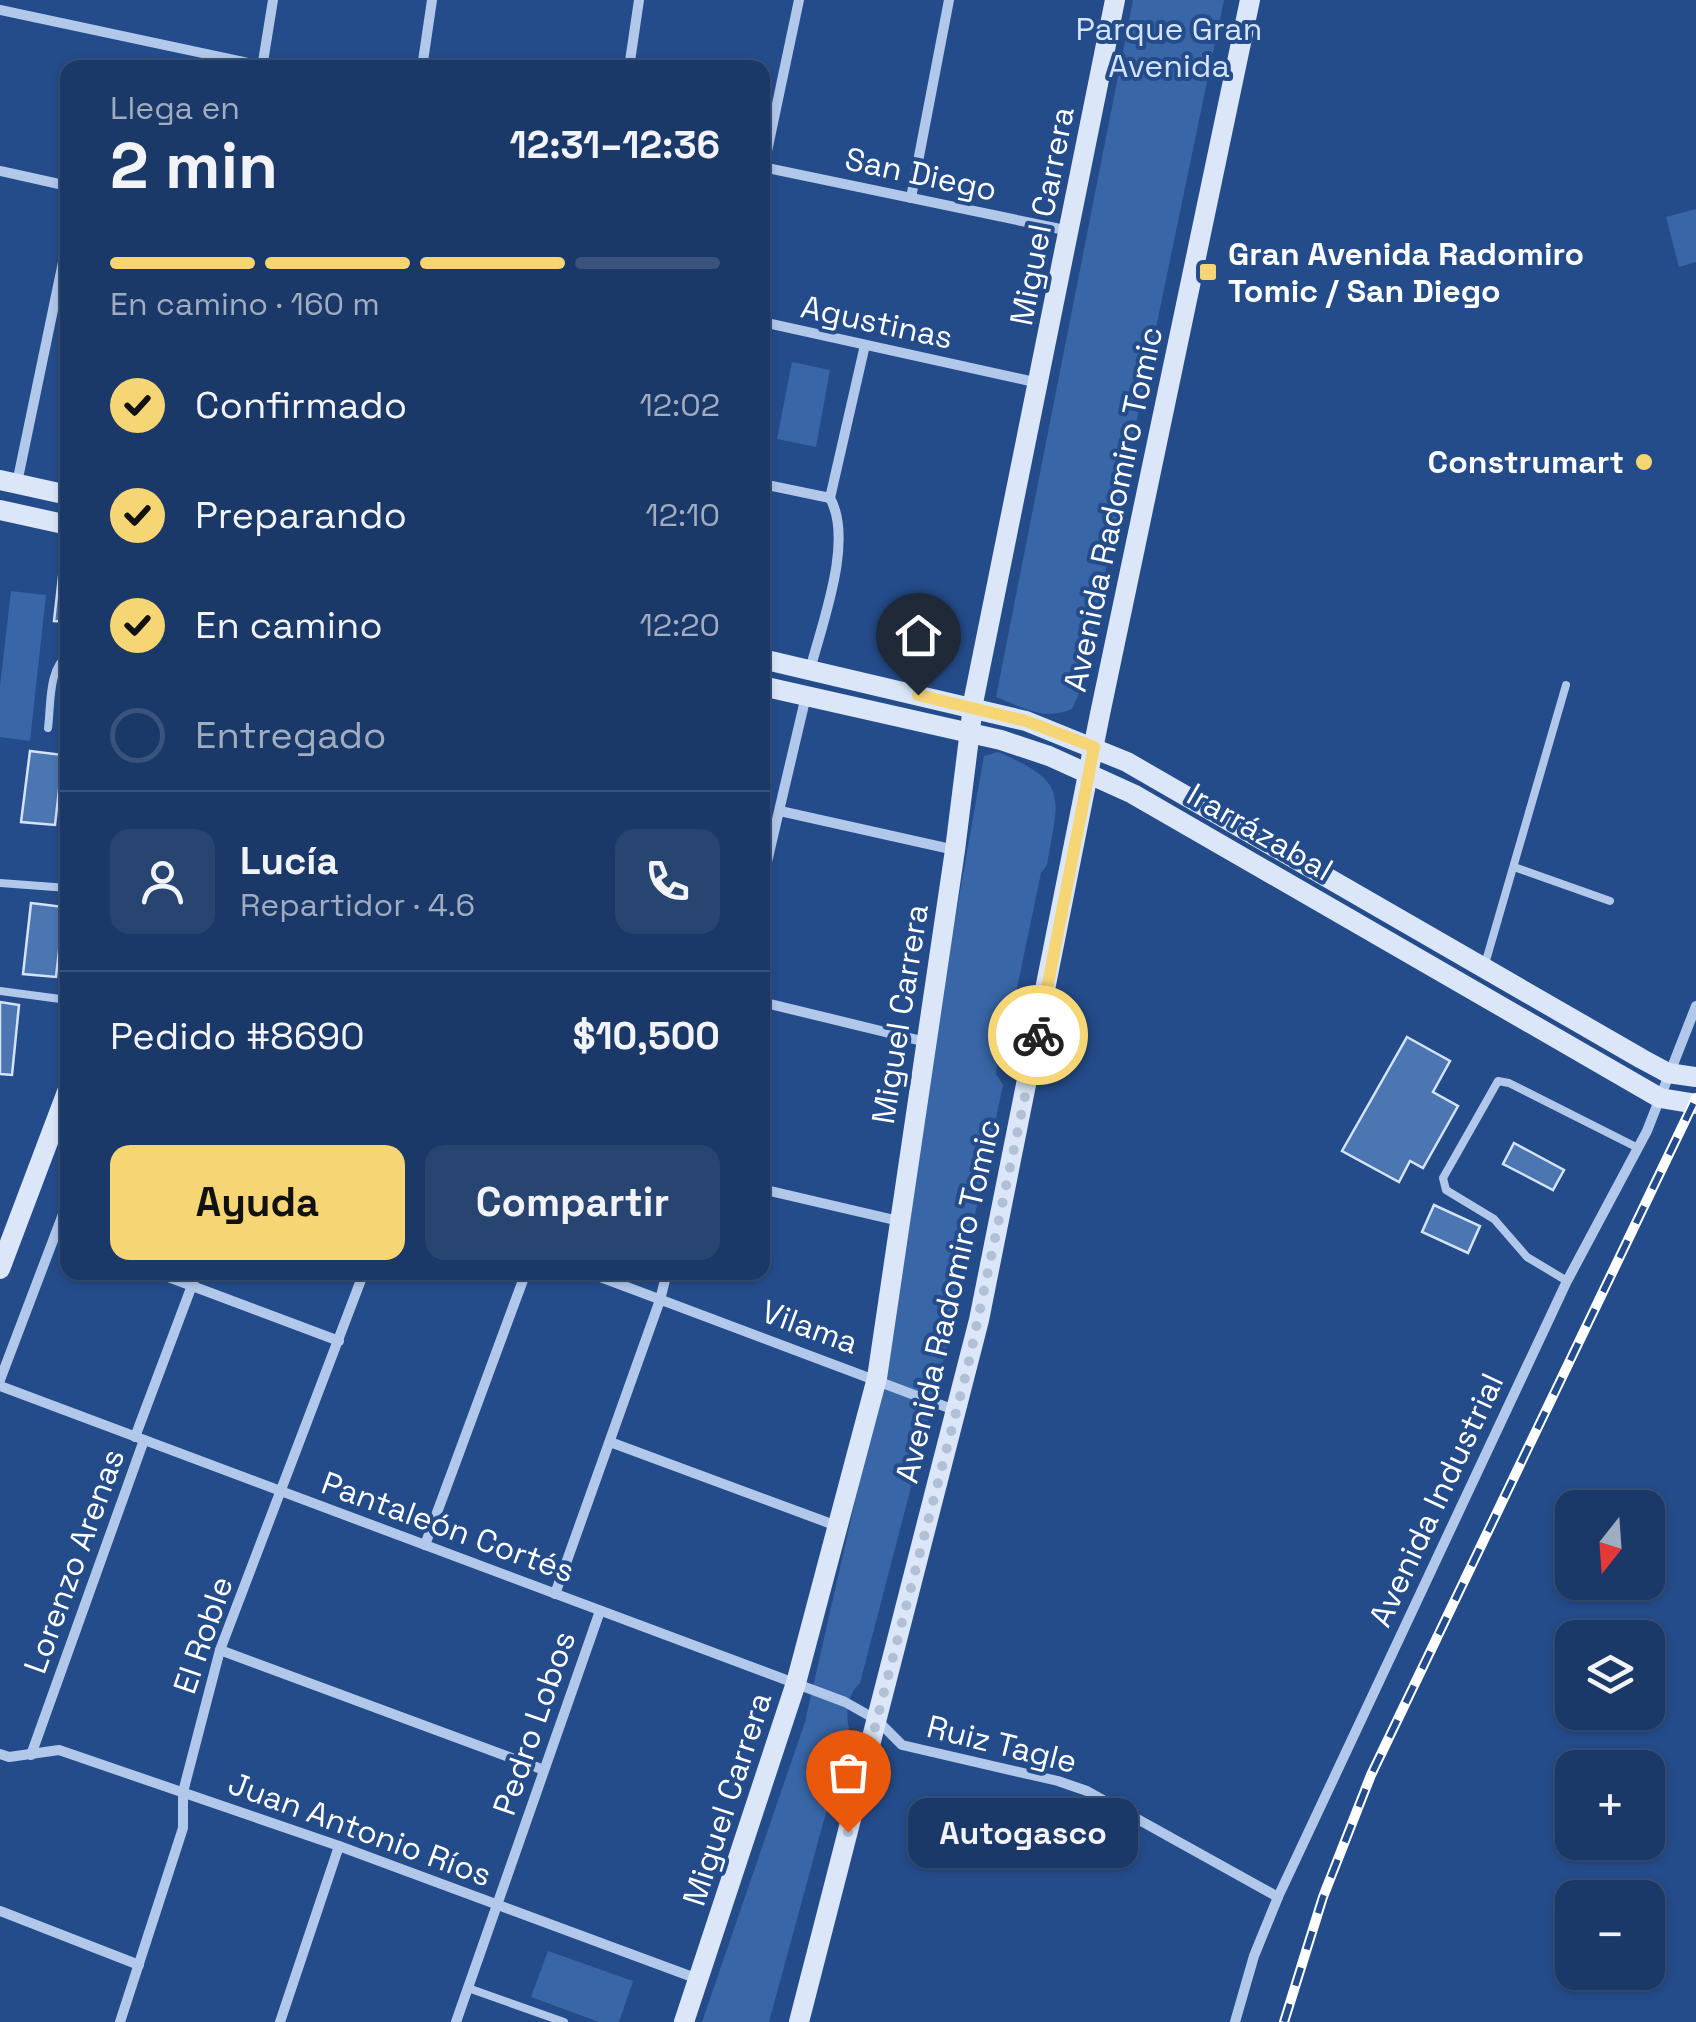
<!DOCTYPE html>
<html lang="es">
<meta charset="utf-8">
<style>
:root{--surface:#1b3968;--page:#284471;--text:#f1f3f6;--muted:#a0acc0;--line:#39537c;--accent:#f5d574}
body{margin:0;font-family:"Space Grotesk",sans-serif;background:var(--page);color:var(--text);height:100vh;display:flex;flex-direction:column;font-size:38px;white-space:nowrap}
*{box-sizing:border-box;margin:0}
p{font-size:32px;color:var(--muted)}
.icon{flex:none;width:55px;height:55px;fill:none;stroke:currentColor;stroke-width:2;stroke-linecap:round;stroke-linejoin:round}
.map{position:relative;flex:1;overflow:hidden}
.sheet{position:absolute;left:60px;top:60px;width:710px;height:1220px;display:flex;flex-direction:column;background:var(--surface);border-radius:20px;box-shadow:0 2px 8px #0004,0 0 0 2px var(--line)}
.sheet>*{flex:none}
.needle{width:65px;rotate:197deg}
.controls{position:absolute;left:1555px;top:1490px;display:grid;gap:20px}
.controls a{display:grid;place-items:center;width:110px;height:110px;border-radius:20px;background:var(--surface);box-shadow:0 2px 8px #0004,0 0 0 2px var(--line);font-size:50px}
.pin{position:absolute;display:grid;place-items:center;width:85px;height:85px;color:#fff;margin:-102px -42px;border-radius:50% 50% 50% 0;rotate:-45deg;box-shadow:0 0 10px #0007}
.pin .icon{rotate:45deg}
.courier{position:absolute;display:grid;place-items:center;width:100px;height:100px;margin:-50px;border:8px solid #f5d574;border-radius:50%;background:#fff;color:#222;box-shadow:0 2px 12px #0007}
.bubble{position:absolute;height:70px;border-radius:20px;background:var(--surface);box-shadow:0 2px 8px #0004,0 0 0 2px var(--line);font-size:32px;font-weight:700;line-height:70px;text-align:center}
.summary em{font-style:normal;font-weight:700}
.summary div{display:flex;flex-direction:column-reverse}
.summary{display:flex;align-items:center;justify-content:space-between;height:170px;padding:0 50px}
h1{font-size:65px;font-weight:700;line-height:75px}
.bar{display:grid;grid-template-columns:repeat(4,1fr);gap:15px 10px;align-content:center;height:120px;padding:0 50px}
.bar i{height:12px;border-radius:8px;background:var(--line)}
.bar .selected{background:var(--accent)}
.bar p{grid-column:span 4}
.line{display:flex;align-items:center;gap:25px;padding:0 50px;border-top:2px solid var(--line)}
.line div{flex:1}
.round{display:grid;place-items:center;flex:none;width:105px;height:105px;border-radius:20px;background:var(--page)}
ol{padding:0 50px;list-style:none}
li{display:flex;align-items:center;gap:30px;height:110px}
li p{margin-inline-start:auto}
li .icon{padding:10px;border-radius:50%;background:var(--accent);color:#111;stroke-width:4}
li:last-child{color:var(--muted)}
li i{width:55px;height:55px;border:5px solid var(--line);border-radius:50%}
.primary-button{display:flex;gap:20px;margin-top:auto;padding:20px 50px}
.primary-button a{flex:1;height:115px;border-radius:20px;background:var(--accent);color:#111;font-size:40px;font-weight:700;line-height:115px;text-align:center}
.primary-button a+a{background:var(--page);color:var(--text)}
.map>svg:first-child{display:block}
.green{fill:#3866a7}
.building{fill:#4c76b2;stroke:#d5e3f8;stroke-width:2.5}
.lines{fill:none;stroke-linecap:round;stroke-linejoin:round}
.lane{stroke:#b1c8ea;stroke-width:8}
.street{stroke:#b1c8ea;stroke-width:10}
.secondary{stroke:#dbe7f8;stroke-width:20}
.rail-casing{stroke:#fff;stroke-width:10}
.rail{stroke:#244c8a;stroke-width:6;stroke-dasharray:19;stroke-linecap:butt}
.done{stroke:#b2c0d6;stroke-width:10;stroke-dasharray:0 18}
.route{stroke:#f5d574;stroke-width:12}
.poi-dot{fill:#f5d574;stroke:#244c8a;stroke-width:4}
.labels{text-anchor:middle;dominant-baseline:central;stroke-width:8;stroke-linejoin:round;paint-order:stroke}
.park-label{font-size:32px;fill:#d5e3f8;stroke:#244c8a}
.street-label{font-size:32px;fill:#fff;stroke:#244c8a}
.poi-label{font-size:32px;font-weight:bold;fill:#fff;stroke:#244c8a;text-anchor:start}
</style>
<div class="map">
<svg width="1696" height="2022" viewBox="0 0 1696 2022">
<rect width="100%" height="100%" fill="#244c8a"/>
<!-- green -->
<g class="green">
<path d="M1133 0H1224L1081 689 1072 709C1042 721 1025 708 996 697Z"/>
<polygon points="1696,209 1696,262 1679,267 1666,217"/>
<polygon points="792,362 830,370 816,447 777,439"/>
<polygon points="11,591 46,595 30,741 0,737 0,686"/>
<path d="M998 752C1071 783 1058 797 1047 865L1041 873 1016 993 1019 1003 1014 1034 999 1051 996 1074 1003 1085 941 1372 928 1403V1422L860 1683C848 1693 845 1714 849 1728L769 2022H702L805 1722 883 1379 933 1043 984 756Z"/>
<polygon points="548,1951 633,1981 619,2022 599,2022 531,1997"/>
</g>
<!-- building -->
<g class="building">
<polygon points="62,550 68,551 68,622 54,621"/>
<polygon points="30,751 63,755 55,825 21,822"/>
<polygon points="31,903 64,907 56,977 23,974"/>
<polygon points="0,1002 19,1005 12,1075 0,1074"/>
<polygon points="1407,1037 1450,1061 1433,1092 1458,1106 1423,1168 1410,1161 1399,1182 1342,1151"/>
<polygon points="1514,1143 1564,1170 1553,1190 1503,1164"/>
<polygon points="1434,1205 1480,1226 1468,1253 1422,1232"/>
</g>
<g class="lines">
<!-- lane -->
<g class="lane">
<path d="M48 728C51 706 48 668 68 655"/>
<polyline points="1514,867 1610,901"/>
<polyline points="0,883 68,888"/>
<polyline points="1485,964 1566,685"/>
<polyline points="0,991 68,1000"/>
<polyline points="1567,1281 1527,1257 1494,1219 1446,1190 1443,1178 1498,1081 1509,1083 1638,1148"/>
<polyline points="468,1988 564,2022"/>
</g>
<!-- street -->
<g class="street">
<polyline points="0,10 263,66"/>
<polyline points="262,68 273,0"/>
<polyline points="422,68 432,0"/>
<polyline points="629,68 639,0"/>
<polyline points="762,167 1070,231"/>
<polyline points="0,171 68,186"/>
<polyline points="762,175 799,0"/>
<polyline points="911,198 949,0"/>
<polyline points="762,322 1039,383"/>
<polyline points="17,483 68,238"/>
<polyline points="762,484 830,498"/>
<path d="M810 670C822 623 854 541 830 498L865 345"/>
<polyline points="780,811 955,850"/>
<polyline points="762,883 806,696"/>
<polyline points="762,1002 926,1042"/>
<polyline points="762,1189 899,1221"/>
<polyline points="155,1272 339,1341"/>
<polyline points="587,1272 957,1411"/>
<polyline points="0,1380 68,1201"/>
<polyline points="0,1386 845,1702 877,1720 902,1745 1058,1781 1087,1791 1278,1897"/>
<polyline points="135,1437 197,1272"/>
<polyline points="610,1442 837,1526"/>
<polyline points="425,1545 526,1272"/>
<polyline points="555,1594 660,1300 667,1272"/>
<polyline points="220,1650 544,1770"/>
<polyline points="0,1754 9,1757 59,1750 339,1846 698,1979"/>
<polyline points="31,1755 144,1440"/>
<polyline points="0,1911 139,1965"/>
<polyline points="120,2022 183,1828 183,1792 220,1650 364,1272"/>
<polyline points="280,2022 339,1846"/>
<polyline points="456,2022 600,1611"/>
<polyline points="1235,2022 1254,1956 1278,1897 1567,1281 1647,1131 1696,1006"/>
</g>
<!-- secondary -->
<g class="secondary">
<polyline points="0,480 68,495"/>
<polyline points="0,510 68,525"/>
<polyline points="762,659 1026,721 1127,762 1642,1059 1668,1073 1696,1077"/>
<polyline points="762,686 1001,740 1049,756 1133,794 1660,1098 1696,1104"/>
<polyline points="0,1269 68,1089"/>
<polyline points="684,2022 796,1683 877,1378 955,850 974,698 1115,0"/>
<polyline points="799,2022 979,1320 1100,714 1250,0"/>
</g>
<defs>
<polyline id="rail" points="1284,2022 1323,1897 1371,1775 1696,1098"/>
</defs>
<!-- rail casing -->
<use href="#rail" class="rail-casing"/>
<!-- rail -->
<use href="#rail" class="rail"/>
</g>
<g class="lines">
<!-- done -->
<polyline class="done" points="848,1832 968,1366 1038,1035"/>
<!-- route -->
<polyline class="route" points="918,695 1026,721 1094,747 1038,1035"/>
</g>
<!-- markers -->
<g class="poi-dot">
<rect x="1198" y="262" width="20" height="20" rx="5"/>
<circle cx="1644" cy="462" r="10"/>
</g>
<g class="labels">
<!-- park labels -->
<g class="park-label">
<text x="1169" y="29">Parque Gran<tspan x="1169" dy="37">Avenida</tspan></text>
</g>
<!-- street labels -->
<g class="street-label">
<text transform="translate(921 174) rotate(12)">San Diego</text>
<text transform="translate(1042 216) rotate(-79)">Miguel Carrera</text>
<text transform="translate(877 322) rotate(12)">Agustinas</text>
<text transform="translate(1113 509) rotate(-78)">Avenida Radomiro Tomic</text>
<text transform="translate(1260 832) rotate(30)">Irarrázabal</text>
<text transform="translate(900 1014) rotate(-81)">Miguel Carrera</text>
<text transform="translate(948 1301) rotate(-77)">Avenida Radomiro Tomic</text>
<text transform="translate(810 1327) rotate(20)">Vilama</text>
<text transform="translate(1436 1500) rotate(-65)">Avenida Industrial</text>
<text transform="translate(448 1527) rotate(20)">Pantaleón Cortés</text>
<text transform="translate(74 1561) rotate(-70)">Lorenzo Arenas</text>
<text transform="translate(203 1635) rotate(-71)">El Roble</text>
<text transform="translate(534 1723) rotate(-71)">Pedro Lobos</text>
<text transform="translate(1002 1744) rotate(14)">Ruiz Tagle</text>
<text transform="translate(727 1799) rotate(-72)">Miguel Carrera</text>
<text transform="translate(360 1829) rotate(20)">Juan Antonio Ríos</text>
</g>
<!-- poi labels -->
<g class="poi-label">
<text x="1228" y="254">Gran Avenida Radomiro<tspan x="1228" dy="37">Tomic / San Diego</tspan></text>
<text x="1624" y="462" text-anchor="end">Construmart</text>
</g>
</g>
</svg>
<div class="controls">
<a><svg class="needle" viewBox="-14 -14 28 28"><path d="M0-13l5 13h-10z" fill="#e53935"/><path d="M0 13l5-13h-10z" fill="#a0acc0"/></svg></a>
<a><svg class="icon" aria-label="layers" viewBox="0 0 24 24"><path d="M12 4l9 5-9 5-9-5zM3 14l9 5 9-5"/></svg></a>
<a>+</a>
<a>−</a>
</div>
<div class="pin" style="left:848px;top:1832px;background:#ea580c"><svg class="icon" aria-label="bag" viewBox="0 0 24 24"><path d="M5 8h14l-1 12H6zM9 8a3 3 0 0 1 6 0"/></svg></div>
<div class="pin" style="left:918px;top:695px;background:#1f2937"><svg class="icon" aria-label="home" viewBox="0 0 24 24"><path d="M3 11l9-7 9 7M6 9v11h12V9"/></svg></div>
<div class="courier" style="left:1038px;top:1035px"><svg class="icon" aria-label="bike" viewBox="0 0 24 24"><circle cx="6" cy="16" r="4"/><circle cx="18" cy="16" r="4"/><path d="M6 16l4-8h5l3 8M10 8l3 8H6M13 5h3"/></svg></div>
<div class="bubble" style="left:908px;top:1798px;width:230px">Autogasco</div>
<section class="sheet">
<div class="summary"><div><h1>2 min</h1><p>Llega en</p></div><em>12:31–12:36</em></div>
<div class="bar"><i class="selected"></i><i class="selected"></i><i class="selected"></i><i></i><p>En camino · 160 m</p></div>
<ol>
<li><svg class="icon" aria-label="check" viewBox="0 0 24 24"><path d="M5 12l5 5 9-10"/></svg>Confirmado<p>12:02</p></li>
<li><svg class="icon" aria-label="check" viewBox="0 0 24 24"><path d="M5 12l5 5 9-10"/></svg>Preparando<p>12:10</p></li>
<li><svg class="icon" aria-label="check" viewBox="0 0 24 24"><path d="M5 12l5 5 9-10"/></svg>En camino<p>12:20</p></li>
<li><i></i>Entregado</li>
</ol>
<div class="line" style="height:180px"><a class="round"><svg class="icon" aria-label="person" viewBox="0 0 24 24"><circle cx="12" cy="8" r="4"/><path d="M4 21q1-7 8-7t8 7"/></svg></a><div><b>Lucía</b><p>Repartidor · 4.6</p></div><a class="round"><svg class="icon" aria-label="phone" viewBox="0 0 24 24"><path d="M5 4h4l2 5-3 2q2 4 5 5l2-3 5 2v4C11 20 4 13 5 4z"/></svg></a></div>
<div class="line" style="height:130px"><div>Pedido #8690</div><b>$10,500</b></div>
<div class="primary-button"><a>Ayuda</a><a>Compartir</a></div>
</section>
</div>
